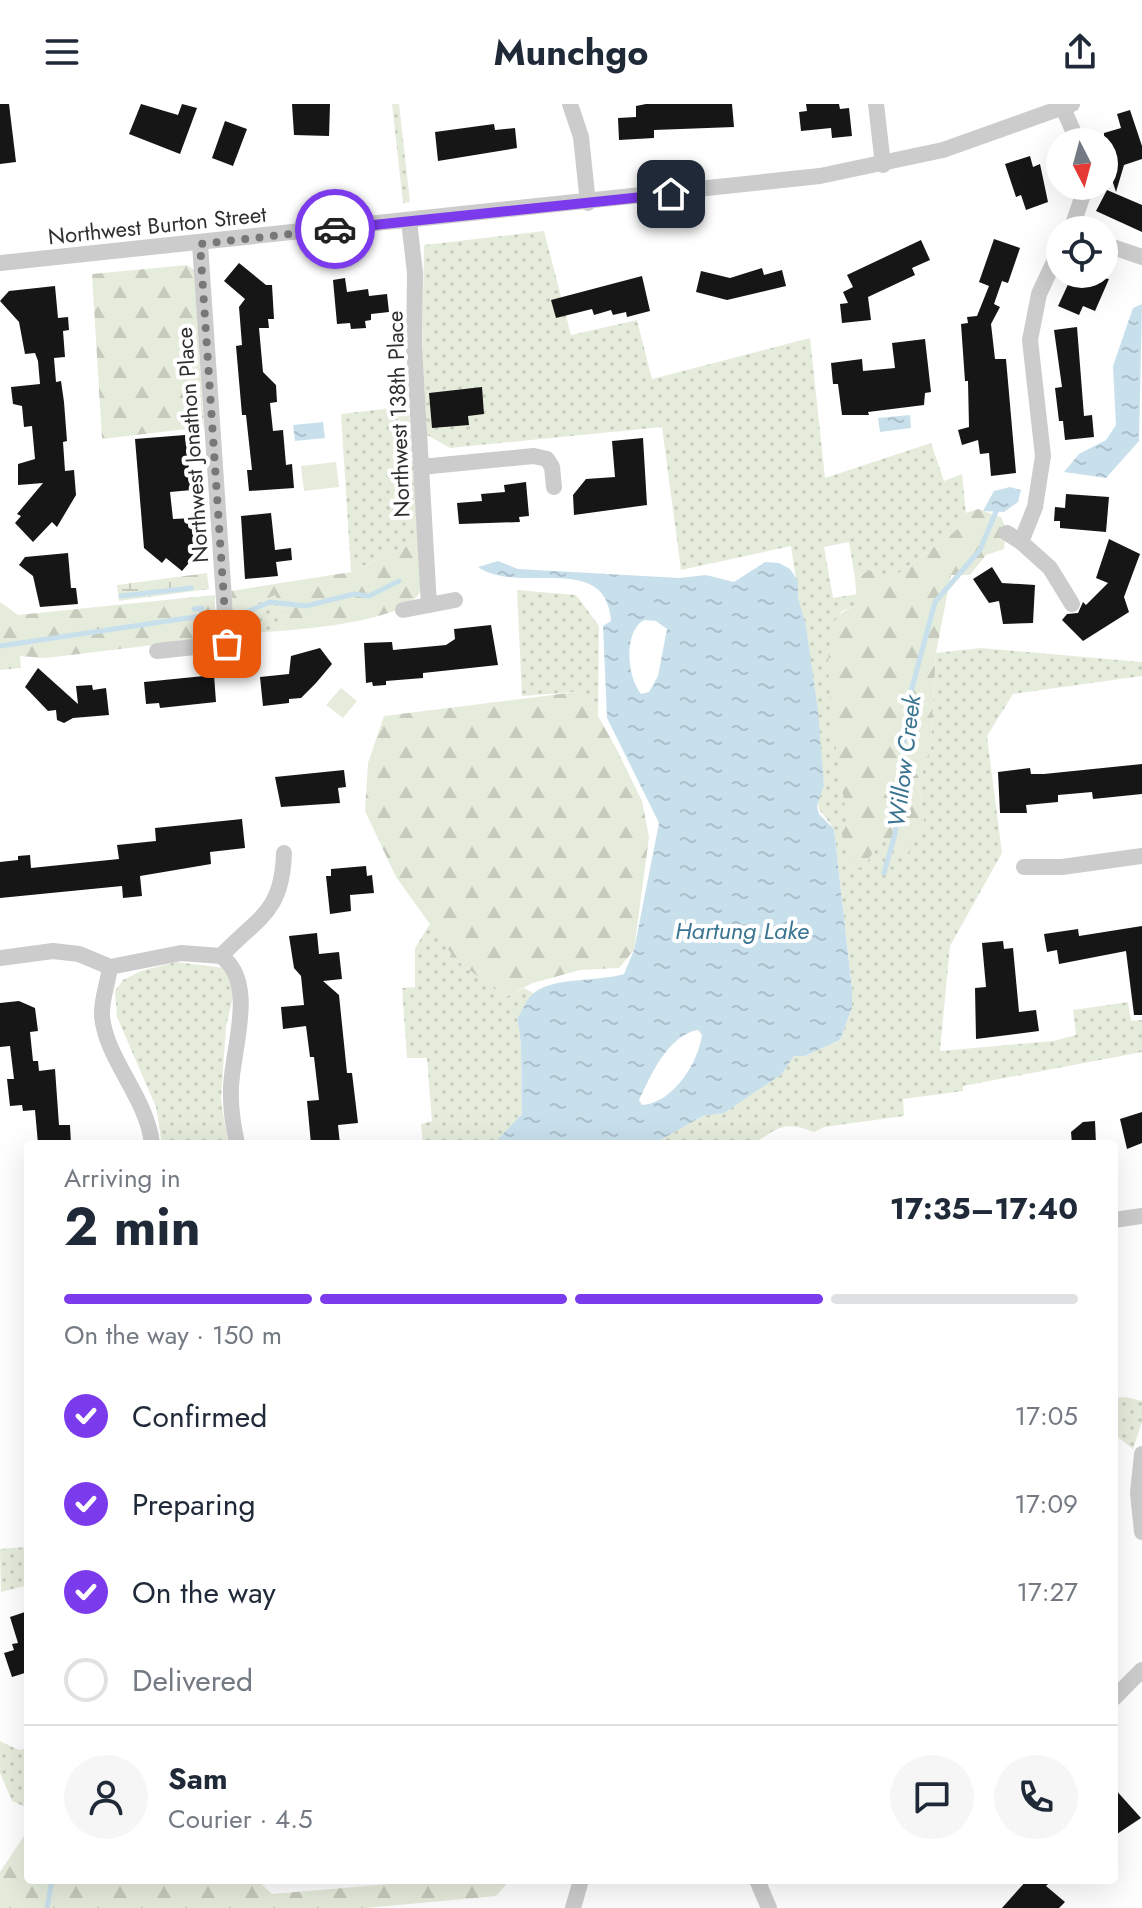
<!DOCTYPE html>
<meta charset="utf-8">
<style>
:root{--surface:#fff;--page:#f6f6f7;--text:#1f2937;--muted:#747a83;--line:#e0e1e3;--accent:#7c3aed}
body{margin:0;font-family:Jost,sans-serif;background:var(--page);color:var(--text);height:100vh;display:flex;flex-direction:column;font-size:30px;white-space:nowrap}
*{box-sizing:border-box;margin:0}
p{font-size:26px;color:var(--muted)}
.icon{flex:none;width:44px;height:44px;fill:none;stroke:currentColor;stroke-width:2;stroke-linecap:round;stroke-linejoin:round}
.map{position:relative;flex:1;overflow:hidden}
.panel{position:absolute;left:24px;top:1036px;width:1094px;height:744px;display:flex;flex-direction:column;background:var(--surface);border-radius:8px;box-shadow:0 8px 32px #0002}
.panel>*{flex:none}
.needle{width:52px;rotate:174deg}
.controls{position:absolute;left:1046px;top:24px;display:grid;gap:16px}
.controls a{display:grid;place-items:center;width:72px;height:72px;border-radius:50%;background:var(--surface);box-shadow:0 8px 32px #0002;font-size:40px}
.pin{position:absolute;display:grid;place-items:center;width:68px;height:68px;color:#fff;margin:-34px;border-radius:16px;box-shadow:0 4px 12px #0006}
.courier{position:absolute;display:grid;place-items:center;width:80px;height:80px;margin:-40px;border:6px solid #7c3aed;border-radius:50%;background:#fff;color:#222;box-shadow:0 2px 10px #0007}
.overview em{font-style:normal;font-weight:700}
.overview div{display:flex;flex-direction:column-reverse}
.overview{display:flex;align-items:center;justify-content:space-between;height:136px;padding:0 40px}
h1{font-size:52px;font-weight:700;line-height:60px}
.bar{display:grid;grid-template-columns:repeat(4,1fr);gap:12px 8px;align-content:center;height:96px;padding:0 40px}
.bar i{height:10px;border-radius:6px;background:var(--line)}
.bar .on{background:var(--accent)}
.bar p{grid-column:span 4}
.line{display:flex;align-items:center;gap:20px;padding:0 40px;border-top:2px solid var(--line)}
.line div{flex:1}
.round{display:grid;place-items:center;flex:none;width:84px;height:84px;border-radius:42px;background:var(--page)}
ol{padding:0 40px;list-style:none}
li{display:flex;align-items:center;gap:24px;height:88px}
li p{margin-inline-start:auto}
li .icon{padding:8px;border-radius:50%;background:var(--accent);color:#fff;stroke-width:4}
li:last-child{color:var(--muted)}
li i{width:44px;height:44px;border:4px solid var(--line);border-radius:50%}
header{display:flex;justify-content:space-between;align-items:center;height:104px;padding:0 40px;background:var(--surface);font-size:36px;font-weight:700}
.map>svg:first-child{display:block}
.grass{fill:url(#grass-dots)}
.forest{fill:url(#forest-firs)}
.wetland{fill:url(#wetland-marsh)}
.garden{fill:#e6ecdc}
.water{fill:url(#water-ripples);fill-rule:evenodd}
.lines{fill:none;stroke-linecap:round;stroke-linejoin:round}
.stream{stroke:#c8e0ec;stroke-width:5}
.building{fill:#161616}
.street{stroke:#ccc;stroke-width:16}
.done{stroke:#787878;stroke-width:8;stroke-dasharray:0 14.4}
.route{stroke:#7c3aed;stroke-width:10}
.labels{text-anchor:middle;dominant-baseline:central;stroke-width:8;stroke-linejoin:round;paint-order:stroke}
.street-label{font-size:22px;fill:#2f2f2f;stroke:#fff}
.water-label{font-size:24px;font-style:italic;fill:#3b7592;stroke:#fff}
</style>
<header><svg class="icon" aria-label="menu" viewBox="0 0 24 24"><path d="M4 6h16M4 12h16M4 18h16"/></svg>Munchgo<svg class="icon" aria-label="share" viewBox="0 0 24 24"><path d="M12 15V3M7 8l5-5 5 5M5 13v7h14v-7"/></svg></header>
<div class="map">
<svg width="1142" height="1804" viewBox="0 0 1142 1804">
<defs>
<pattern id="grass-dots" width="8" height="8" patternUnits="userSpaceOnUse" patternTransform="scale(2)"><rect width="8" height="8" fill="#e6ecdc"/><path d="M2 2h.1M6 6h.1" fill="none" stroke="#c6cbbd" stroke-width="1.8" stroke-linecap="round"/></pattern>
<pattern id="forest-firs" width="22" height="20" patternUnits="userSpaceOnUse" patternTransform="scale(2)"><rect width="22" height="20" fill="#e6ecdc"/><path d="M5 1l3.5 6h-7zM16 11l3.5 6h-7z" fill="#c6cbbd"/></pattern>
<pattern id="wetland-marsh" width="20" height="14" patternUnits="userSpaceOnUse" patternTransform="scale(2)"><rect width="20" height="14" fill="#e6ecdc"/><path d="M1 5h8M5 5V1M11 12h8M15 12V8" fill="none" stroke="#c6cbbd"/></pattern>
<pattern id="water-ripples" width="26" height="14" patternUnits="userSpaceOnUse" patternTransform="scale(2)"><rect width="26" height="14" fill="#c8e0ec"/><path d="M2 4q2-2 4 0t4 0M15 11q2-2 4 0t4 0" fill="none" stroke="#acc0cb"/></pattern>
</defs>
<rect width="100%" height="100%" fill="#fff"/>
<!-- grass -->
<g class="grass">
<polygon points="392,0 399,0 410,98 403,99"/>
<path d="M544 127 571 231 637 216 652 275 810 234 825 374 931 339 944 377 962 370 966 409 957 426 891 475 872 465 855 474 849 438 824 443 833 494 858 490 857 501 842 507 832 524 847 717 840 725 863 763 883 735 924 716 918 678 930 650 936 549 981 544 1142 558V572L1013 590 987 632 1002 749 950 842 940 947 1053 937 1076 931 1073 906 1128 898 1131 917 1142 916V948L963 982V987L903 995 904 1012 824 1023 814 1028C771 1011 775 1037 743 1040 713 1043 682 1040 653 1040L703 1012 724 1008 782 970 794 952H805L840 936 852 904V885L834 725C820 703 812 709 824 681L806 522 801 511 791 442 681 466 662 323 450 344 427 331 422 250 424 141Z"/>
<polygon points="409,302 418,436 351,468 341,310"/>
<polygon points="517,486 576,491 599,522 598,612 576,588 522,592"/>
<polygon points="275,491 283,506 281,527 246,529 235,521 233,510"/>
<path d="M430 820 455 855 505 893 524 884 533 889 517 915C524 943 520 979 522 1010L493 1040H423L421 1020 432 1017 427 954H407L402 884 415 883V844Z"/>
<polygon points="176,858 225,864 234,889 226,923 221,995 228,1040 162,1040 156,1003 117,913 115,887 123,876 141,867"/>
<polygon points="1126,1293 1142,1297 1142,1318 1133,1345 1114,1330 1114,1294"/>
<polygon points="28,1443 28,1481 1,1488 0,1445"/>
<polygon points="0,1637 19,1646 28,1644 28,1704 12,1697 0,1669"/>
</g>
<!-- forest -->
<g class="forest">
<polygon points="187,161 194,166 204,323 102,335 92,170"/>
<path d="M978 405 1001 413 1006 424 1004 445 986 451 970 471H951L936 549 930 650 918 678 924 716 908 750 883 735 863 763 853 765 840 725 847 717C841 670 820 567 832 525 835 512 844 506 857 501L855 474 872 465 892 474 957 426 966 409Z"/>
<path d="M418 436 421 486C409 517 311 524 281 527L283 506 275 491 233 510 231 487 351 468Z"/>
<polygon points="215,491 215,526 203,535 46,554 20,552 21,564 0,566 0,498 18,511"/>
<polygon points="576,588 598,612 616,644 642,697 649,733 634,846 619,864 580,866 533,879 505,893 455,855 396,773 365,707 368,659 384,612"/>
<polygon points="28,1726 28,1776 257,1776 272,1790 437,1776 510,1776 496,1792 366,1804 0,1804 0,1768"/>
</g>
<!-- wetland -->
<polygon class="wetland" points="207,469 209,485 119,497 117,481"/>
<!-- garden -->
<g class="garden">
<polygon points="336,358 339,383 304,387 301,362"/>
<polygon points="341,584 357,597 343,614 326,601"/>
</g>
<!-- water -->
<g class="water">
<polygon points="1142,200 1139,337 1106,374 1064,368 1079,350 1106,336 1116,321 1113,262 1133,204"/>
<polygon points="910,311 911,324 880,328 878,314"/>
<polygon points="323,318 325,334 295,337 293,321"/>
<polygon points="1010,383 1021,386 1018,398 1004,408 983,407 994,387"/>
<path d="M498 457 518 465 679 474 706 471 734 478 765 458 779 459 790 465 798 477V493L806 522 818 607 824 681 817 702 819 710 834 725 852 885V904L840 936 805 952H794L782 970 724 1009 703 1012 653 1040H493L522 1010C520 979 524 943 517 915 522 907 527 893 535 888 555 873 598 878 624 870L634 846 659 719 607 614 603 522 611 517C606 446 520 492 478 463ZM644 516 656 517 667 525 658 572 649 588 641 590C627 573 623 528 644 516ZM698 926 702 931C698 959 673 999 642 1001L639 996C651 971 668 931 698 926Z"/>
</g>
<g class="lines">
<!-- stream -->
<g class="stream">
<polyline points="121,492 191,484"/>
<polyline points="242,510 270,498 306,502 354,490 369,492 399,477"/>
<polyline points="0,542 201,512 202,504 194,505"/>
<polyline points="884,769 895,730 908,599 935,498 980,446 997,405"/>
<polyline points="47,1804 52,1776"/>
</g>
</g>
<!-- building -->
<g class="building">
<polygon points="0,0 9,0 16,58 0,60"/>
<polygon points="141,0 178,11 182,0 197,4 180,50 129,30"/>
<polygon points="292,0 330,0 329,32 294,31"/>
<polygon points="646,0 732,0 734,23 654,26 654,34 619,36 618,14 636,13 636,2"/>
<polygon points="806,0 839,0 840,5 849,4 852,32 832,34 831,24 801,27 799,8 807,7"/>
<polygon points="1130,6 1142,42 1142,55 1124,61 1116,88 1104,51 1104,29 1121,24 1117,10"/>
<polygon points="225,17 247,25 233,62 212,54"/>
<polygon points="494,20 495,26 515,24 517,44 438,57 435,28"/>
<polygon points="1030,52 1033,63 1040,60 1048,98 1026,106 1021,91 1016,93 1005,60"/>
<polygon points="1107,86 1142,101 1142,128 1096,107"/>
<polygon points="994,135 1020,144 1008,179 1002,177 994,200 1000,203 991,220 995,255 1006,255 1016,369 991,372 989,349 980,350 978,336 962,341 958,326 969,323 968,277 965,277 961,220 968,219 967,213 977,212 989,182 979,178"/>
<polygon points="921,136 930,156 912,164 915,171 868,193 871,216 842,219 840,200 848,199 843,188 853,183 847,171"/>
<polygon points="239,159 266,181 272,181 274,215 268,215 269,224 259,224 263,268 276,281 277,298 270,299 273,327 283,326 286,361 292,360 294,384 249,387 247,366 252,366 246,311 242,311 236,242 242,241 239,203 245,195 224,177"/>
<polygon points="762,164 764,171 782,166 786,182 727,196 696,188 701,167 730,174"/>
<polygon points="1081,170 1109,175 1095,207 1083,202 1079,211 1058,202 1070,176 1077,179"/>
<polygon points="642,172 650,207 627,213 626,208 613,211 611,206 594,211 592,205 556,214 551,196"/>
<polygon points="345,174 347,188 368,185 369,192 387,190 389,208 371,210 371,216 365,217 366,224 351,225 350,219 337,220 333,176"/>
<polygon points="55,182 58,214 68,213 69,226 63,227 65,253 54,254 56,278 61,277 64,298 67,337 63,338 65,367 74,366 76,391 57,423 52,418 33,438 15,419 21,412 17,410 43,379 18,381 18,360 35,355 32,322 24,323 22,302 13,300 11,283 40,280 38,257 35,249 25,250 19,218 0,197 9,187"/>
<polygon points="1077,223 1084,312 1092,311 1094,333 1065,336 1063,317 1059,317 1055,284 1062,283 1054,226"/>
<polygon points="925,235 931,288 925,289 924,301 868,308 869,311 842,311 838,280 833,280 831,259 862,255 863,267 895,264 892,239"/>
<polygon points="482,283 484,310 468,312 469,321 432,324 429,289"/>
<polygon points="185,331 192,386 170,388 173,415 194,414 196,442 200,446 182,467 166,454 162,459 144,444 135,335"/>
<polygon points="643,334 647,401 574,411 573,391 586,375 615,373 612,337"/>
<polygon points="526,378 529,412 519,413 520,418 459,420 457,399 482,397 481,390 505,388 504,381"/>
<polygon points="1066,390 1109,393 1106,428 1060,424 1060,417 1054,417 1055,403 1065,404"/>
<polygon points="271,409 275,446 291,444 292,456 276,458 278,472 245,475 241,412"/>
<polygon points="1109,435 1140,450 1124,493 1129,508 1083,537 1062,516 1067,510 1078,509 1083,498 1086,501 1108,479 1096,474"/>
<polygon points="68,449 71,484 76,484 78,500 40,503 33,472 19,461 25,453"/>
<polygon points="992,463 1002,479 1035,481 1033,519 1003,520 999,497 989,499 973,475"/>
<polygon points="491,521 498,561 423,569 423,574 386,577 386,581 373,582 372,578 366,579 364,539 392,538 393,546 446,541 455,535 454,525"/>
<polygon points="320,544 332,560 316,579 301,594 289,595 289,599 263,602 260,573 289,570 291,552"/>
<polygon points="38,564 78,600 76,582 92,581 93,586 106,584 109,611 73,614 64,619 57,616 56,606 48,607 25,583"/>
<polygon points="214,571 216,598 160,604 159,599 146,600 144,578"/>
<polygon points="1142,660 1142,690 1093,695 1092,688 1058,691 1058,698 1026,701 1027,709 1000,709 998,668 1030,664 1031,670 1044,670"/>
<polygon points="344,666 346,683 338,684 340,699 281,703 275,673"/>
<polygon points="242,715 245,744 210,748 211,760 140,772 142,792 123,794 122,782 0,794 0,758 18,756 18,752 30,751 31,764 119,755 117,741 156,737 155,724"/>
<polygon points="366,762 367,772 372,771 374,789 350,791 351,807 330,810 326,772 331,772 331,765"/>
<polygon points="1142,822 1142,911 1134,911 1126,847 1059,860 1057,846 1047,848 1044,830 1078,825 1079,832"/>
<polygon points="317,829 319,850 339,848 342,875 323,877 339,891 347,969 352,969 358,1019 338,1021 340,1040 311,1040 307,997 319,996 314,953 310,953 306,922 283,925 281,903 304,901 301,872 294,864 289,832"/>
<polygon points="1003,837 1004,845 1013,844 1019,908 1036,906 1039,927 976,935 975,884 986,883 982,839"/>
<polygon points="19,897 35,904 38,927 30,928 33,957 38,957 39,967 55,965 59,1021 70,1021 71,1040 38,1040 35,1006 23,1007 22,1001 10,1002 7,975 14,975 10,942 0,943 0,899"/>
<polygon points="1142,1008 1142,1039 1127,1045 1120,1015"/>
<polygon points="1095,1017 1096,1040 1072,1040 1071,1028 1083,1018"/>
<polygon points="28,1507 28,1568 12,1573 4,1549 14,1546 12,1540 18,1539 10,1513"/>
<polygon points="1114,1684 1141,1714 1114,1732"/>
<polygon points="1027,1776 1052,1776 1046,1782 1065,1798 1059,1804 1002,1804"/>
</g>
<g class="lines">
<!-- street -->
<g class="street">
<polyline points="570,0 581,33 588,99"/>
<polyline points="876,0 883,61"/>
<polyline points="1063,4 1078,38"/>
<polyline points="409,117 415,169 414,242 429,501 455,496"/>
<polyline points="1071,126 1086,82"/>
<polyline points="200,140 227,540"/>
<polyline points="1104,140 1142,153"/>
<polyline points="1060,145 1039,190 1030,236 1043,352 1035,403 1021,438 1050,464 1072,500"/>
<polyline points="0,159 820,72 943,46 1072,0"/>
<polyline points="421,363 534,352 547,355 552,363 554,383"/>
<polyline points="1007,429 1021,438"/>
<polyline points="403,506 429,501"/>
<polyline points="157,547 252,537"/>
<polyline points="1024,763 1062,763 1142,752"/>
<polyline points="0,854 53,847 79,850 110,863 181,849 221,852"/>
<path d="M110 863C108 879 101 896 102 912 106 956 147 993 152 1040"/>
<path d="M237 1040C233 1021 230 1003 231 984 232 945 258 879 221 852 259 812 282 809 284 749"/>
<polyline points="1114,1116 1142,1112"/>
<polyline points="1142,1350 1138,1389 1142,1428"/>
<polyline points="1114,1594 1142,1566"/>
<polyline points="757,1776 769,1804"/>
<polyline points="573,1804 581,1776"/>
</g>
</g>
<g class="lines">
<!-- done -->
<polyline class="done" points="227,540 200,140 335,125"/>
<!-- route -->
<polyline class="route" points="335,125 671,90"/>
</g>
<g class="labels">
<!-- street labels -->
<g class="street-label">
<text transform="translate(157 121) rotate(-6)">Northwest Burton Street</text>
<text transform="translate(398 310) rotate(-92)">Northwest 138th Place</text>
<text transform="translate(192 341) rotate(-94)">Northwest Jonathon Place</text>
</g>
<!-- water labels -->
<g class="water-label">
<text transform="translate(904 657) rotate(-83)">Willow Creek</text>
<text x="742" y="826">Hartung Lake</text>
</g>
</g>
</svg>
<div class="controls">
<a><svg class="needle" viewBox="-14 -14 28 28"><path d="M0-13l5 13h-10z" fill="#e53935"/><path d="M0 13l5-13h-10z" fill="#747a83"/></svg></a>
<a><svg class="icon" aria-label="locate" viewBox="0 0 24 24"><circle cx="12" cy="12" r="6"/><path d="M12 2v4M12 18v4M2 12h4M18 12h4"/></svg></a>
</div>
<div class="pin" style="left:227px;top:540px;background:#ea580c"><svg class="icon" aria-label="bag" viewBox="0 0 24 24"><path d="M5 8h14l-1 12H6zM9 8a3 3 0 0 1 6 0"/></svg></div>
<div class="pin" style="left:671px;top:90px;background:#1f2937"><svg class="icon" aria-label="home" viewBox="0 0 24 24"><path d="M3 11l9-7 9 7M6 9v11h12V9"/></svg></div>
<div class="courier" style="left:335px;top:125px"><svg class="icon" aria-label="car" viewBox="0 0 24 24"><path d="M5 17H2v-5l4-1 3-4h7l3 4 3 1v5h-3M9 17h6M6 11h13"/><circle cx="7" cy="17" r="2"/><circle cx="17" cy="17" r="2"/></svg></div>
<section class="panel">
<div class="overview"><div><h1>2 min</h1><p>Arriving in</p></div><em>17:35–17:40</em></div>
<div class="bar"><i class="on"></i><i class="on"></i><i class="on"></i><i></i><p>On the way · 150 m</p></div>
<ol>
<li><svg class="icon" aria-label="check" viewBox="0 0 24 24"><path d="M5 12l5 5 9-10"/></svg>Confirmed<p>17:05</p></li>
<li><svg class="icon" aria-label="check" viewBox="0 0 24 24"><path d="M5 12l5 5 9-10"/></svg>Preparing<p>17:09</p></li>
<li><svg class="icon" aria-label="check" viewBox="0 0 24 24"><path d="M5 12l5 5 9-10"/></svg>On the way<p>17:27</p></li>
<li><i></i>Delivered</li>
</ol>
<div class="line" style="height:144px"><a class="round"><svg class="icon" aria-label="person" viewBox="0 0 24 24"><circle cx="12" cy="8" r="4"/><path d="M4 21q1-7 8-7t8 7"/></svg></a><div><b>Sam</b><p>Courier · 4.5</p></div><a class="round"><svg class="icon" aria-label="chat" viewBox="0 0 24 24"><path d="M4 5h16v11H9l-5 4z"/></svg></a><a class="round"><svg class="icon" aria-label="phone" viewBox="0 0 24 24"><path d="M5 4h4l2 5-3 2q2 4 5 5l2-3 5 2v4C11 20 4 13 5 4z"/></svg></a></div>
</section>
</div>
